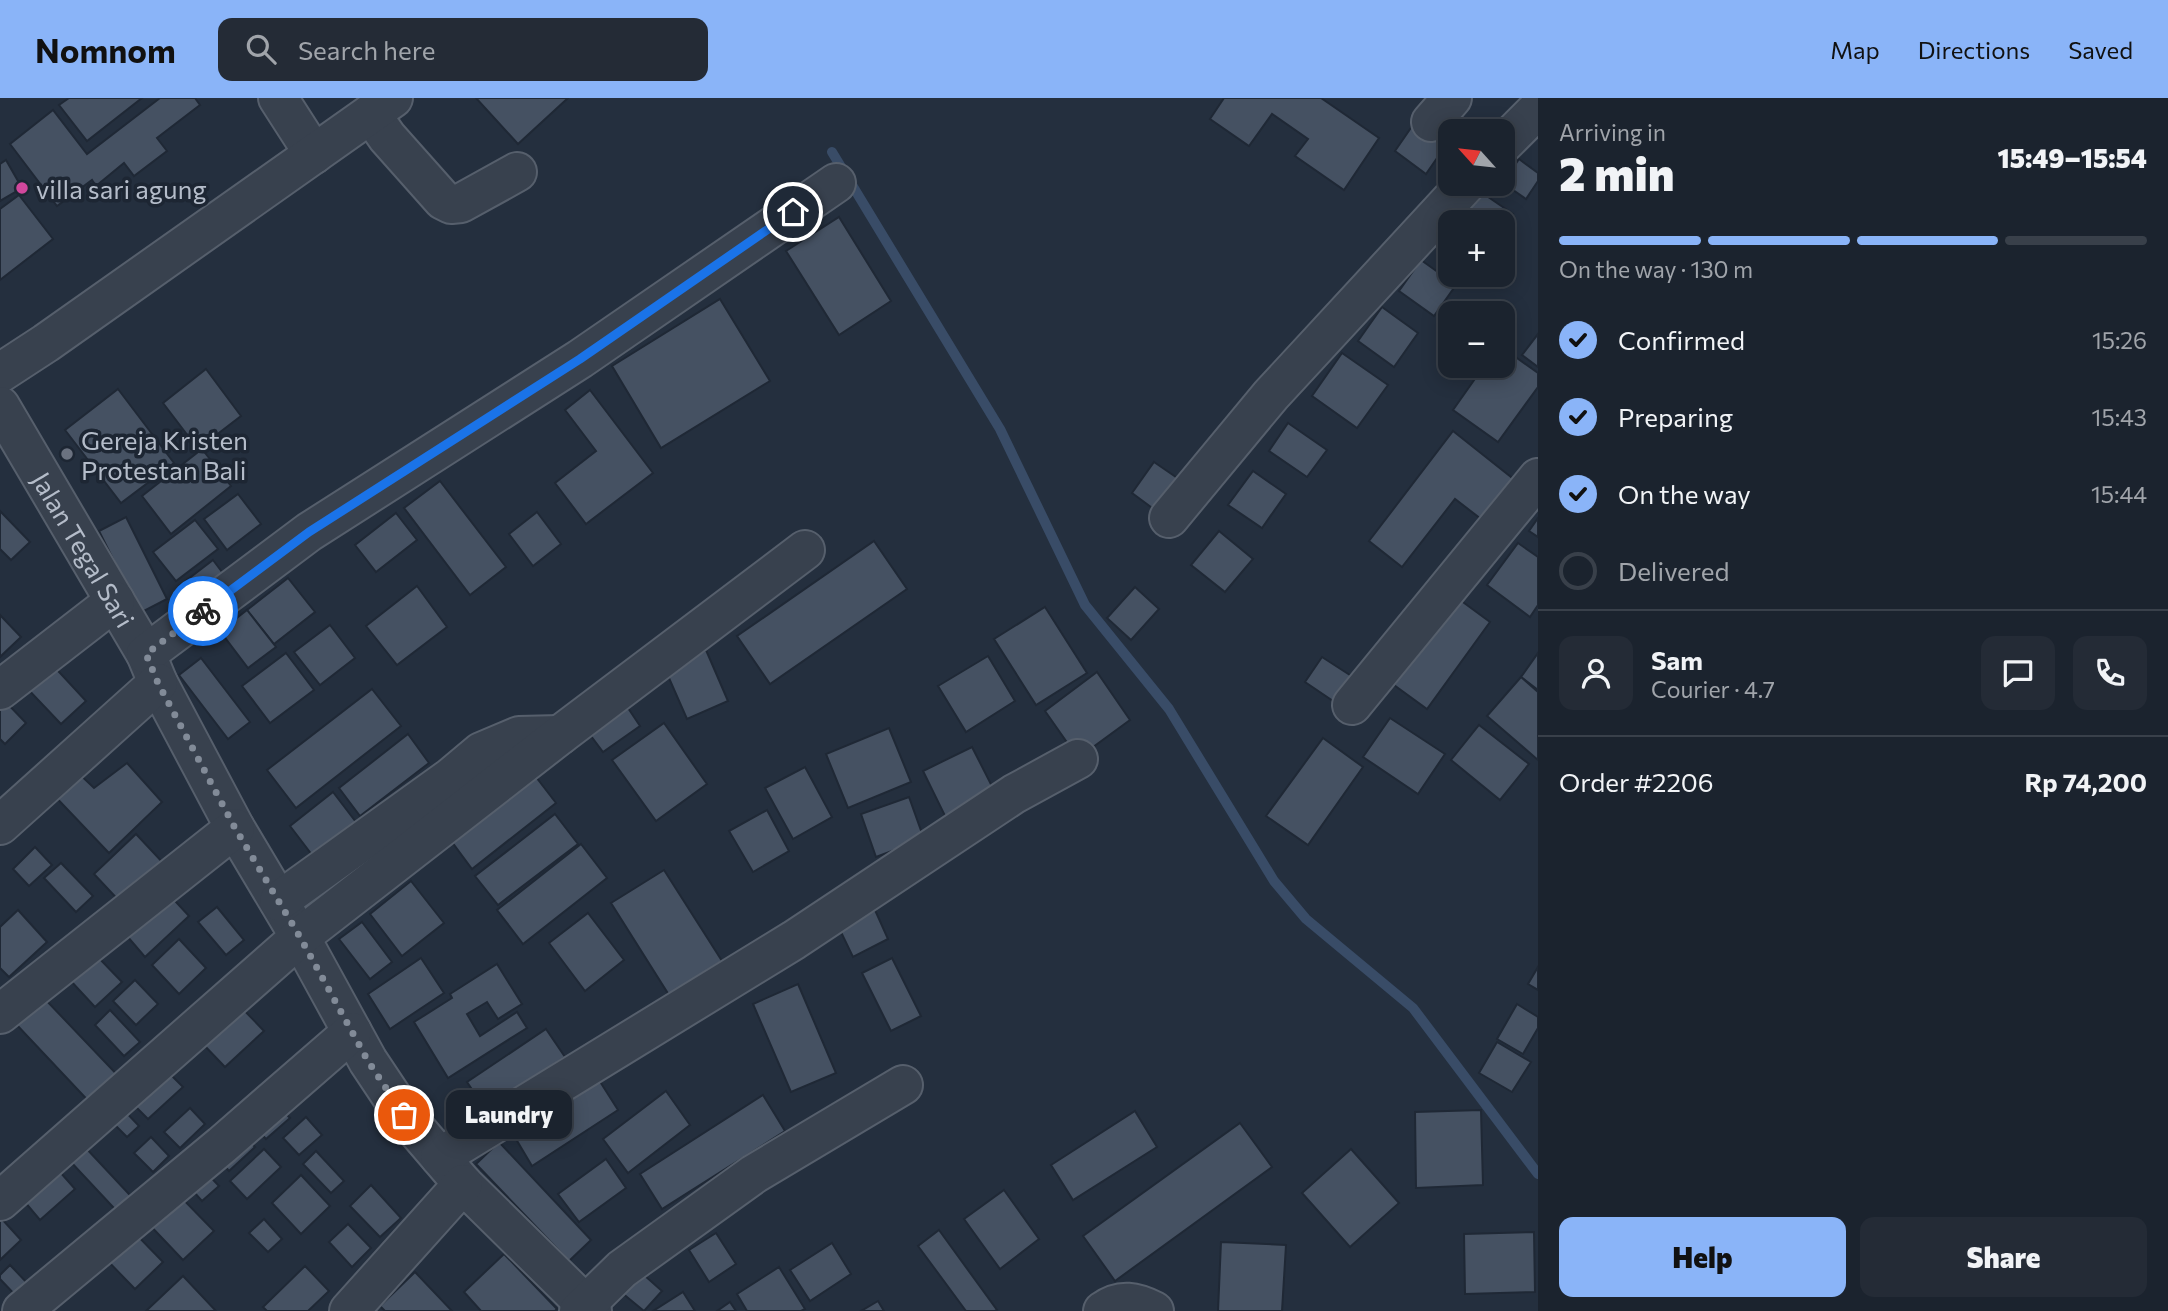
<!DOCTYPE html>
<meta charset="utf-8">
<style>
:root{--surface:#1b232e;--page:#242b36;--text:#f1f3f6;--muted:#a0a4aa;--line:#39404a;--accent:#8ab4f8}
body{margin:0;font-family:Commissioner,sans-serif;background:var(--page);color:var(--text);height:100vh;display:flex;flex-direction:column;font-size:26px;white-space:nowrap}
*{box-sizing:border-box;margin:0}
p{font-size:23px;color:var(--muted)}
.icon{flex:none;width:38px;height:38px;fill:none;stroke:currentColor;stroke-width:2;stroke-linecap:round;stroke-linejoin:round}
.map{position:relative;flex:1;overflow:hidden}
.details{display:flex;flex-direction:column;background:var(--surface);width:630px}
.details>*{flex:none}
.needle{width:46px;rotate:297deg}
.fabs{position:absolute;left:1438px;top:21px;display:grid;gap:14px}
.fabs a{display:grid;place-items:center;width:77px;height:77px;border-radius:14px;background:var(--surface);box-shadow:0 4px 18px #0003,0 0 0 2px var(--line);font-size:35px}
.pin{position:absolute;display:grid;place-items:center;width:60px;height:60px;color:#fff;margin:-30px;border:4px solid #fff;border-radius:50%;box-shadow:0 2px 7px #0007}
.courier{position:absolute;display:grid;place-items:center;width:70px;height:70px;margin:-35px;border:5px solid #1a73e8;border-radius:50%;background:#fff;color:#222;box-shadow:0 2px 9px #0007}
.bubble{position:absolute;height:49px;border-radius:14px;background:var(--surface);box-shadow:0 4px 18px #0003,0 0 0 2px var(--line);font-size:23px;font-weight:800;line-height:49px;text-align:center}
.overview em{font-style:normal;font-weight:800}
.overview div{display:flex;flex-direction:column-reverse}
.overview{display:flex;align-items:center;justify-content:space-between;height:119px;padding:0 21px}
h1{font-size:46px;font-weight:800;line-height:52px}
.bar{display:grid;grid-template-columns:repeat(4,1fr);gap:10px 7px;align-content:center;height:84px;padding:0 21px}
.bar i{height:9px;border-radius:5px;background:var(--line)}
.bar .selected{background:var(--accent)}
.bar p{grid-column:span 4}
.line{display:flex;align-items:center;gap:18px;padding:0 21px;border-top:2px solid var(--line)}
.line div{flex:1}
.round{display:grid;place-items:center;flex:none;width:74px;height:74px;border-radius:14px;background:var(--page)}
ol{padding:0 21px;list-style:none}
li{display:flex;align-items:center;gap:21px;height:77px}
li p{margin-inline-start:auto}
li .icon{padding:7px;border-radius:50%;background:var(--accent);color:#111;stroke-width:4}
li:last-child{color:var(--muted)}
li i{width:38px;height:38px;border:4px solid var(--line);border-radius:50%}
.primary-button{display:flex;gap:14px;margin-top:auto;padding:14px 21px}
.primary-button a{flex:1;height:80px;border-radius:14px;background:var(--accent);color:#111;font-size:28px;font-weight:800;line-height:80px;text-align:center}
.primary-button a+a{background:var(--page);color:var(--text)}
header{display:flex;align-items:center;gap:42px;box-sizing:border-box;height:98px;padding:0 35px;background:var(--accent);color:#111}
header strong{font-size:33px}
nav{display:flex;gap:38px;margin-inline-start:auto;font-size:24px}
.search{width:490px;height:63px;background:var(--page);display:flex;align-items:center;gap:18px;box-sizing:border-box;padding:0 24px;border-radius:14px;color:var(--muted);font-size:26px}
main{display:flex;flex:1;min-height:0}
.map>svg:first-child{display:block}
.lines{fill:none;stroke-linecap:round;stroke-linejoin:round}
.stream{stroke:#394c67;stroke-width:10}
.building{fill:#455162;stroke:#1f2835;stroke-width:2}
.minor-casing{stroke:#565f6c;stroke-width:42}
.minor{stroke:#38414e;stroke-width:38}
.done{stroke:#828b98;stroke-width:7;stroke-dasharray:0 12.6}
.route{stroke:#1a73e8;stroke-width:9}
.hotel-dot{fill:#d1479c;stroke:#1d2633;stroke-width:2.5}
.worship-dot{fill:#6b7280;stroke:#1d2633;stroke-width:2.5}
.labels{text-anchor:middle;dominant-baseline:central;stroke-width:7;stroke-linejoin:round;paint-order:stroke}
.poi-label{font-size:26px;fill:#b4bcc9;stroke:#1d2633;text-anchor:start}
.street-label{font-size:26px;fill:#b4bcc9;stroke:#1d2633}
</style>
<header>
<strong>Nomnom</strong>
<div class="search"><svg class="icon" aria-label="search" viewBox="0 0 24 24"><circle cx="10" cy="10" r="6"/><path d="M15 15l6 6"/></svg>Search here</div>
<nav><a>Map</a><a>Directions</a><a>Saved</a></nav>
</header>
<main>
<div class="map">
<svg width="1538" height="1213" viewBox="0 0 1538 1213">
<rect width="100%" height="100%" fill="#242f3e"/>
<g class="lines">
<!-- stream -->
<polyline class="stream" points="832,54 1000,331 1085,507 1169,611 1274,783 1306,821 1413,910 1538,1076"/>
</g>
<!-- building -->
<g class="building">
<polygon points="69,0 142,0 87,43 59,7"/>
<polygon points="160,0 195,0 200,7 157,40 167,53 134,78 124,65 96,88 92,82 57,108 10,46 53,12 87,56"/>
<polygon points="476,0 568,0 518,46"/>
<polygon points="1224,0 1321,0 1379,40 1344,92 1295,58 1308,41 1272,16 1249,48 1210,21"/>
<polygon points="1415,24 1446,47 1426,76 1395,53"/>
<polygon points="1519,61 1538,75 1538,83 1526,101 1503,85"/>
<polygon points="6,62 22,90 0,103 0,66"/>
<polygon points="1475,90 1513,116 1503,129 1503,124 1467,124 1456,116"/>
<polygon points="19,97 53,141 0,182 0,111"/>
<polygon points="839,119 891,203 839,237 786,153"/>
<polygon points="1421,162 1456,187 1434,218 1399,193"/>
<polygon points="720,201 770,283 661,350 612,268"/>
<polygon points="1382,209 1418,235 1394,269 1358,243"/>
<polygon points="1538,236 1538,269 1522,257"/>
<polygon points="1503,250 1538,275 1538,289 1498,344 1453,312 1484,268 1503,268"/>
<polygon points="1342,255 1388,287 1357,330 1312,298"/>
<polygon points="206,271 241,318 198,351 163,305"/>
<polygon points="118,291 174,365 121,405 65,332"/>
<polygon points="590,292 653,375 586,426 555,385 596,353 565,312"/>
<polygon points="1288,325 1327,352 1307,379 1269,353"/>
<polygon points="1453,333 1516,383 1485,424 1455,401 1402,469 1369,443"/>
<polygon points="202,351 231,388 171,436 142,398"/>
<polygon points="1154,364 1186,386 1163,418 1132,395"/>
<polygon points="1253,373 1286,396 1262,430 1228,407"/>
<polygon points="440,383 506,469 470,497 404,410"/>
<polygon points="238,396 261,426 227,452 204,421"/>
<polygon points="0,413 30,444 11,462 0,451"/>
<polygon points="537,414 561,446 533,468 509,436"/>
<polygon points="396,415 417,442 376,474 355,447"/>
<polygon points="126,419 167,501 140,515 99,433"/>
<polygon points="1538,420 1538,439 1529,433"/>
<polygon points="195,422 218,451 176,483 153,454"/>
<polygon points="1219,433 1253,461 1225,494 1191,467"/>
<polygon points="874,443 907,491 770,586 737,538"/>
<polygon points="1518,445 1538,459 1538,507 1530,519 1487,487"/>
<polygon points="213,462 228,482 194,508 179,488"/>
<polygon points="288,480 315,514 274,546 247,512"/>
<polygon points="417,488 447,529 397,567 366,528"/>
<polygon points="1135,489 1159,511 1131,542 1107,520"/>
<polygon points="1456,499 1490,524 1427,611 1394,587"/>
<polygon points="1045,509 1087,575 1036,607 994,541"/>
<polygon points="247,512 276,549 248,570 220,533"/>
<polygon points="0,517 21,539 0,559"/>
<polygon points="330,527 355,560 320,587 294,554"/>
<polygon points="706,552 728,603 687,621 665,571"/>
<polygon points="286,555 314,592 270,625 242,588"/>
<polygon points="1538,555 1538,592 1521,579"/>
<polygon points="988,558 1015,603 966,634 938,588"/>
<polygon points="1322,559 1356,581 1339,607 1305,584"/>
<polygon points="201,560 250,624 228,641 179,577"/>
<polygon points="48,562 86,603 61,626 23,586"/>
<polygon points="1097,574 1130,622 1078,660 1045,613"/>
<polygon points="1521,579 1538,594 1538,662 1487,618"/>
<polygon points="372,591 401,628 296,710 267,672"/>
<polygon points="3,601 26,625 5,646 0,641 0,603"/>
<polygon points="626,607 640,628 603,654 588,634"/>
<polygon points="1390,620 1445,656 1418,696 1363,659"/>
<polygon points="664,625 707,686 656,723 612,662"/>
<polygon points="1479,627 1529,666 1500,702 1451,662"/>
<polygon points="889,630 911,684 848,710 826,656"/>
<polygon points="408,636 429,665 360,718 339,690"/>
<polygon points="1323,640 1363,669 1308,747 1266,718"/>
<polygon points="972,649 998,700 948,724 923,673"/>
<polygon points="127,665 162,704 109,755 48,691 73,670 94,690"/>
<polygon points="805,669 832,719 793,741 765,690"/>
<polygon points="536,679 556,705 472,771 452,744"/>
<polygon points="333,694 362,732 319,766 290,728"/>
<polygon points="909,699 924,741 876,759 861,716"/>
<polygon points="767,712 789,753 753,774 729,733"/>
<polygon points="555,716 578,746 498,807 475,778"/>
<polygon points="136,736 166,768 124,808 94,776"/>
<polygon points="581,746 607,780 523,846 497,812"/>
<polygon points="35,749 52,767 29,788 13,771"/>
<polygon points="61,765 93,798 76,814 44,780"/>
<polygon points="664,772 722,863 669,897 611,805"/>
<polygon points="411,783 444,825 402,858 370,816"/>
<polygon points="164,791 189,818 145,859 121,831"/>
<polygon points="217,809 244,842 226,857 198,824"/>
<polygon points="18,812 47,844 9,879 0,870 0,829"/>
<polygon points="875,812 888,841 853,859 839,830"/>
<polygon points="588,815 624,862 585,893 549,845"/>
<polygon points="362,824 392,864 370,881 339,841"/>
<polygon points="179,841 206,870 179,896 152,867"/>
<polygon points="95,856 122,884 95,909 69,881"/>
<polygon points="421,860 444,895 390,931 368,896"/>
<polygon points="892,860 921,918 891,933 862,875"/>
<polygon points="497,866 522,906 498,921 487,904 467,916 480,938 517,914 527,930 448,980 414,924 452,900 450,896"/>
<polygon points="1538,869 1538,892 1528,886"/>
<polygon points="135,882 158,906 136,927 113,903"/>
<polygon points="798,886 836,975 791,994 753,906"/>
<polygon points="43,899 125,985 96,1011 15,925"/>
<polygon points="1517,906 1538,919 1538,930 1523,956 1497,941"/>
<polygon points="240,908 264,933 225,969 201,944"/>
<polygon points="110,912 140,944 124,958 95,927"/>
<polygon points="546,931 565,959 486,1012 467,984"/>
<polygon points="1497,944 1531,964 1512,994 1479,975"/>
<polygon points="164,970 183,989 148,1021 130,1003"/>
<polygon points="599,982 618,1012 532,1068 513,1036"/>
<polygon points="666,993 690,1027 628,1075 603,1041"/>
<polygon points="763,997 785,1033 662,1111 640,1076"/>
<polygon points="276,1005 290,1020 266,1041 253,1027"/>
<polygon points="121,1009 139,1028 127,1039 109,1021"/>
<polygon points="190,1010 205,1026 180,1050 164,1034"/>
<polygon points="1481,1012 1483,1087 1416,1090 1415,1014"/>
<polygon points="1135,1013 1157,1049 1073,1102 1051,1067"/>
<polygon points="306,1019 322,1037 299,1057 283,1040"/>
<polygon points="1240,1025 1272,1069 1115,1183 1083,1138"/>
<polygon points="240,1034 255,1049 229,1073 215,1057"/>
<polygon points="151,1039 169,1058 153,1074 134,1055"/>
<polygon points="499,1044 591,1142 569,1163 476,1066"/>
<polygon points="84,1048 142,1110 127,1124 69,1062"/>
<polygon points="264,1051 281,1069 247,1101 230,1083"/>
<polygon points="1351,1051 1399,1105 1350,1149 1302,1095"/>
<polygon points="316,1053 344,1083 331,1095 303,1066"/>
<polygon points="606,1061 626,1090 579,1124 558,1096"/>
<polygon points="53,1066 75,1091 40,1122 19,1097"/>
<polygon points="200,1068 219,1088 202,1103 184,1083"/>
<polygon points="301,1077 330,1108 301,1136 272,1105"/>
<polygon points="371,1087 401,1120 380,1139 350,1108"/>
<polygon points="174,1092 214,1133 183,1162 144,1121"/>
<polygon points="1004,1092 1039,1141 1000,1171 964,1121"/>
<polygon points="1,1120 21,1142 0,1162 0,1121"/>
<polygon points="264,1121 282,1141 268,1154 249,1135"/>
<polygon points="348,1126 371,1150 352,1169 329,1144"/>
<polygon points="130,1130 163,1164 135,1191 102,1157"/>
<polygon points="939,1132 997,1212 995,1213 966,1213 918,1148"/>
<polygon points="1534,1134 1535,1194 1465,1196 1464,1136"/>
<polygon points="716,1135 736,1166 709,1184 689,1152"/>
<polygon points="1221,1144 1286,1147 1282,1213 1218,1213"/>
<polygon points="832,1145 851,1176 810,1203 790,1172"/>
<polygon points="504,1156 557,1211 555,1213 481,1213 464,1194"/>
<polygon points="10,1167 30,1188 18,1200 0,1181 0,1177"/>
<polygon points="305,1168 329,1193 308,1213 267,1213 263,1209"/>
<polygon points="635,1169 662,1193 644,1213 616,1190"/>
<polygon points="779,1169 805,1211 801,1213 747,1213 737,1196"/>
<polygon points="415,1174 452,1213 385,1213 380,1208"/>
<polygon points="183,1178 216,1213 146,1213"/>
<polygon points="683,1194 695,1213 653,1213"/>
<polygon points="878,1203 884,1213 861,1213"/>
<polygon points="730,1204 736,1213 717,1213"/>
</g>
<g class="lines">
<defs>
<g id="minor">
<polyline points="278,0 314,56"/>
<polyline points="371,16 387,39 443,102 451,106 461,105 517,74"/>
<polyline points="1431,24 1452,0"/>
<polyline points="1503,46 1538,11"/>
<polyline points="0,275 46,245 393,0"/>
<path id="s1" d="M0 308 146 556 158 585 235 730 300 839 368 963 404 1017 463 1086 592 1213"/>
<polyline points="1169,420 1271,297 1466,86"/>
<polyline points="146,556 309,434 580,261 836,85"/>
<polyline points="0,592 115,503"/>
<polyline points="1352,607 1538,380"/>
<polyline points="0,727 158,585"/>
<polyline points="279,803 450,680 481,654 519,638 560,637"/>
<polyline points="0,916 235,730"/>
<polyline points="440,1059 794,842 1014,696 1078,661"/>
<polyline points="0,1103 300,839 560,637 805,452"/>
<polyline points="22,1213 222,1047 352,934"/>
<polyline points="349,1213 463,1086"/>
<polyline points="579,1213 622,1171 754,1076 903,987"/>
<path d="M1103 1213C1121 1200 1136 1204 1154 1213"/>
</g>
</defs>
<!-- minor casing -->
<use href="#minor" class="minor-casing"/>
<!-- minor -->
<use href="#minor" class="minor"/>
</g>
<g class="lines">
<!-- done -->
<polyline class="done" points="203,513 146,556 158,585 235,730 300,839 368,963 404,1017"/>
<!-- route -->
<polyline class="route" points="203,513 309,434 580,261 793,114"/>
</g>
<!-- markers -->
<circle class="hotel-dot" cx="22" cy="90" r="7"/>
<circle class="worship-dot" cx="67" cy="356" r="7"/>
<g class="labels">
<!-- poi labels -->
<g class="poi-label">
<text x="36" y="90">villa sari agung</text>
<text x="81" y="341">Gereja Kristen<tspan x="81" dy="30">Protestan Bali</tspan></text>
</g>
<!-- street labels -->
<g class="street-label">
<text stroke="none"><textPath href="#s1" startOffset="166">Jalan Tegal Sari</textPath></text>
</g>
</g>
</svg>
<div class="fabs">
<a><svg class="needle" viewBox="-14 -14 28 28"><path d="M0-13l5 13h-10z" fill="#e53935"/><path d="M0 13l5-13h-10z" fill="#a0a4aa"/></svg></a>
<a>+</a>
<a>−</a>
</div>
<div class="pin" style="left:404px;top:1017px;background:#ea580c"><svg class="icon" aria-label="bag" viewBox="0 0 24 24"><path d="M5 8h14l-1 12H6zM9 8a3 3 0 0 1 6 0"/></svg></div>
<div class="pin" style="left:793px;top:114px;background:#1f2937"><svg class="icon" aria-label="home" viewBox="0 0 24 24"><path d="M3 11l9-7 9 7M6 9v11h12V9"/></svg></div>
<div class="courier" style="left:203px;top:513px"><svg class="icon" aria-label="bike" viewBox="0 0 24 24"><circle cx="6" cy="16" r="4"/><circle cx="18" cy="16" r="4"/><path d="M6 16l4-8h5l3 8M10 8l3 8H6M13 5h3"/></svg></div>
<div class="bubble" style="left:446px;top:992px;width:126px">Laundry</div>
</div>
<section class="details">
<div class="overview"><div><h1>2 min</h1><p>Arriving in</p></div><em>15:49–15:54</em></div>
<div class="bar"><i class="selected"></i><i class="selected"></i><i class="selected"></i><i></i><p>On the way · 130 m</p></div>
<ol>
<li><svg class="icon" aria-label="check" viewBox="0 0 24 24"><path d="M5 12l5 5 9-10"/></svg>Confirmed<p>15:26</p></li>
<li><svg class="icon" aria-label="check" viewBox="0 0 24 24"><path d="M5 12l5 5 9-10"/></svg>Preparing<p>15:43</p></li>
<li><svg class="icon" aria-label="check" viewBox="0 0 24 24"><path d="M5 12l5 5 9-10"/></svg>On the way<p>15:44</p></li>
<li><i></i>Delivered</li>
</ol>
<div class="line" style="height:126px"><a class="round"><svg class="icon" aria-label="person" viewBox="0 0 24 24"><circle cx="12" cy="8" r="4"/><path d="M4 21q1-7 8-7t8 7"/></svg></a><div><b>Sam</b><p>Courier · 4.7</p></div><a class="round"><svg class="icon" aria-label="chat" viewBox="0 0 24 24"><path d="M4 5h16v11H9l-5 4z"/></svg></a><a class="round"><svg class="icon" aria-label="phone" viewBox="0 0 24 24"><path d="M5 4h4l2 5-3 2q2 4 5 5l2-3 5 2v4C11 20 4 13 5 4z"/></svg></a></div>
<div class="line" style="height:91px"><div>Order #2206</div><b>Rp 74,200</b></div>
<div class="primary-button"><a>Help</a><a>Share</a></div>
</section>
</main>
